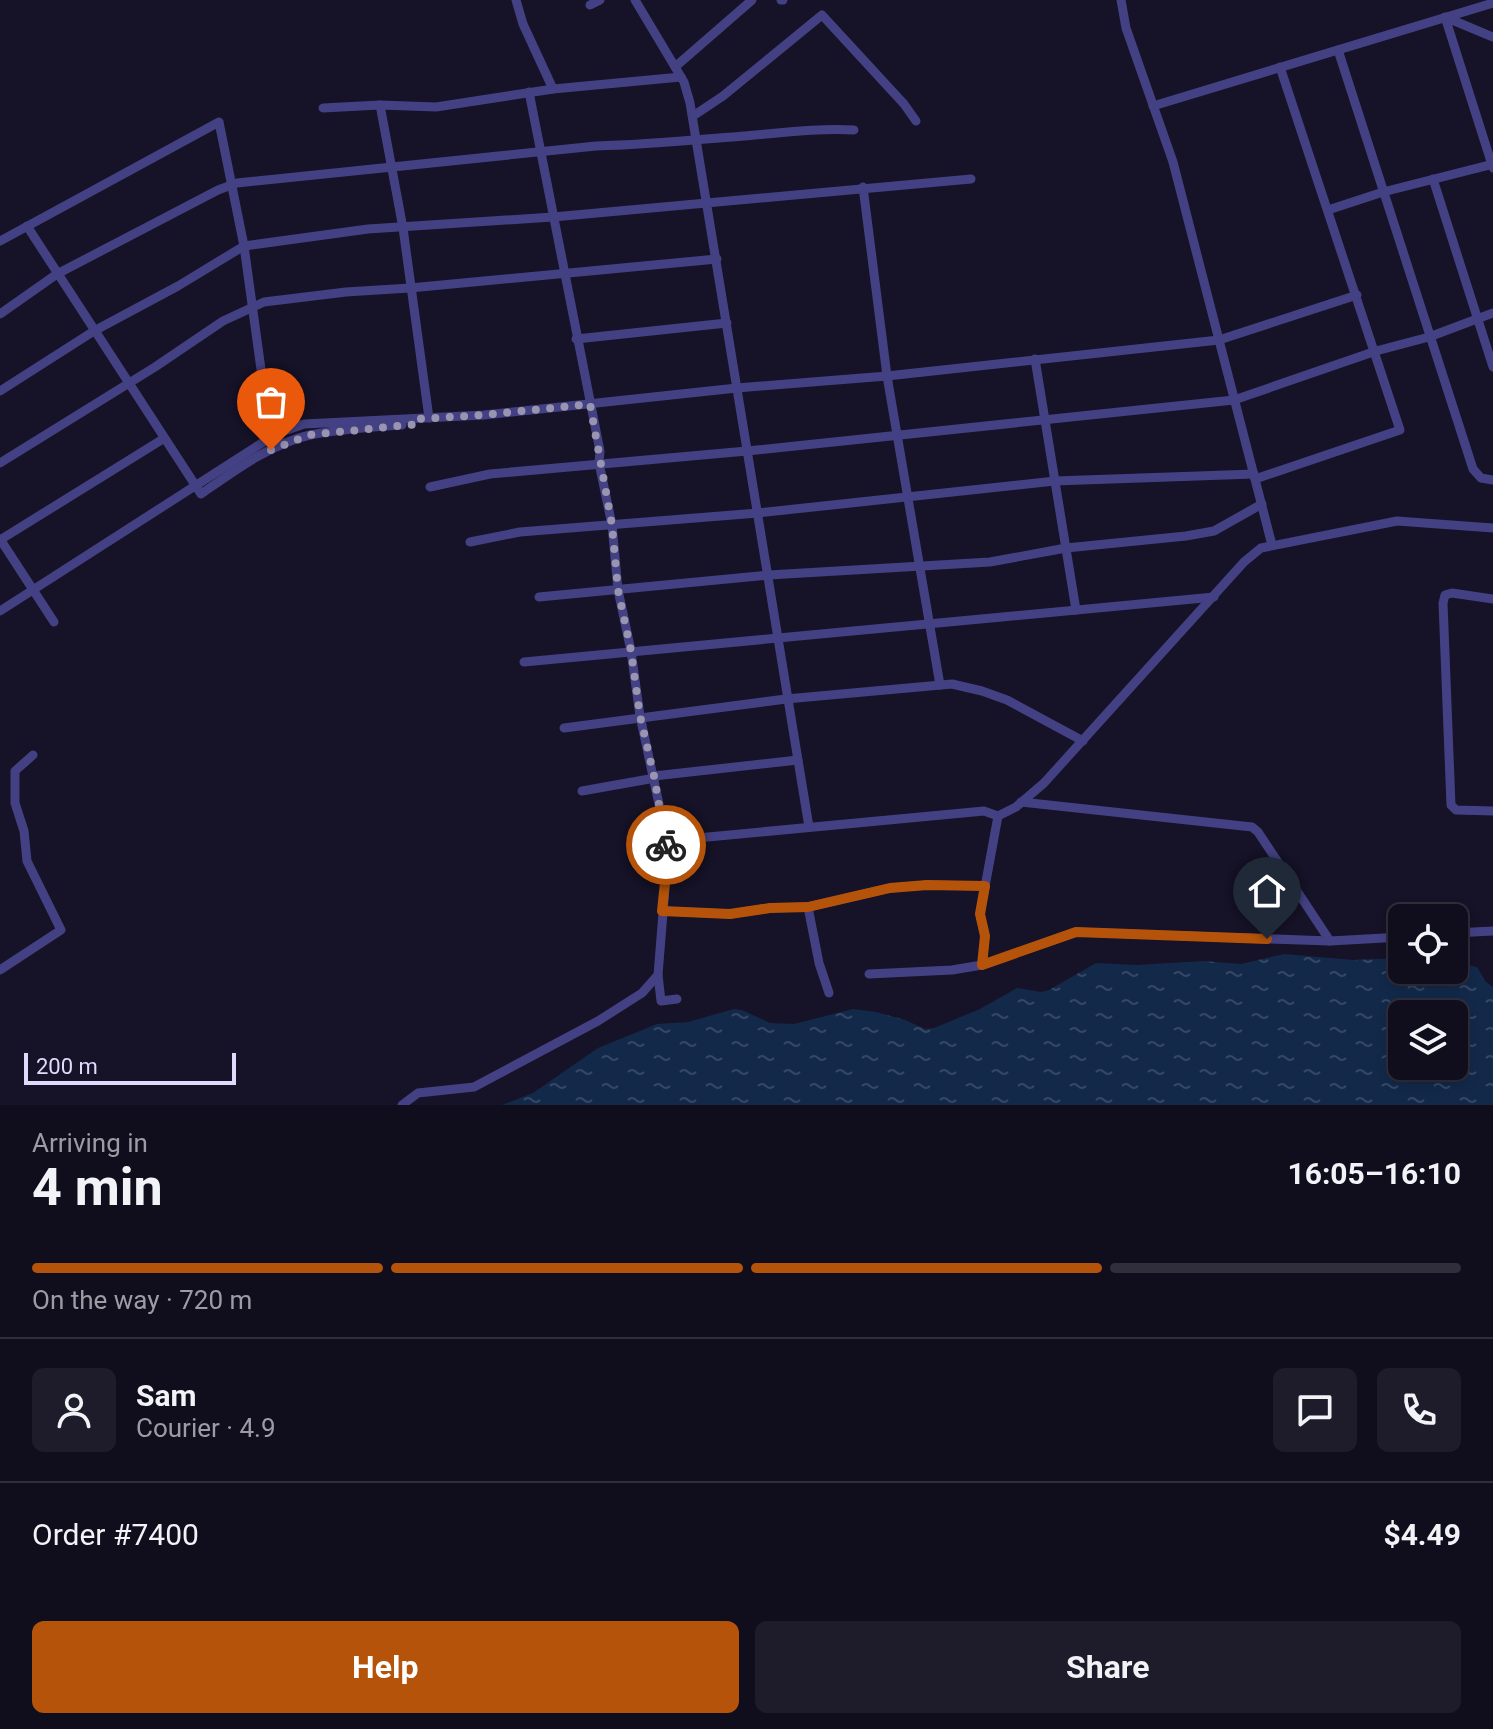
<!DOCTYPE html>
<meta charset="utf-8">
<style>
:root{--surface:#100e1d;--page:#1e1c2a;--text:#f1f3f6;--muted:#9c9ca4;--line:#302e3b;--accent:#b45309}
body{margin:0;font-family:Roboto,sans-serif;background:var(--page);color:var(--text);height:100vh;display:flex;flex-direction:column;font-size:30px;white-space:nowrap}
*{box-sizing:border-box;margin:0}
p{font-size:26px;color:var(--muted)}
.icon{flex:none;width:44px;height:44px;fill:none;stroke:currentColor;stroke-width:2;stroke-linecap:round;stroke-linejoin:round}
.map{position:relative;height:1105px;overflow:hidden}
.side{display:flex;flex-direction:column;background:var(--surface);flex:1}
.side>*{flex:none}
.controls{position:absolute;left:1388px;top:904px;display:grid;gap:16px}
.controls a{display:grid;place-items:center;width:80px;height:80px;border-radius:12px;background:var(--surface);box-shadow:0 4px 12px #0003,0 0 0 2px var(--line);font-size:40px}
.scale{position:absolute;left:24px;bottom:20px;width:212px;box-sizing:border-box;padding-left:8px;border:4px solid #dfdbfc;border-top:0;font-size:22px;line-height:28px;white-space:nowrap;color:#dfdbfc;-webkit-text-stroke:6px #161227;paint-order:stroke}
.pin{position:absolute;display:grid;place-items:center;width:68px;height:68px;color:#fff;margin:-82px -34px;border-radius:50% 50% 50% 0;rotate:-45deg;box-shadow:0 0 8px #0007}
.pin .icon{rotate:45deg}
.courier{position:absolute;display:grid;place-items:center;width:80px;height:80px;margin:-40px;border:6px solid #b45309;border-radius:50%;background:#fff;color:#222;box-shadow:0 2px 10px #0007}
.headline em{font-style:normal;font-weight:700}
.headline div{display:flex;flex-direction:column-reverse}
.headline{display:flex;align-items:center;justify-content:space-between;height:136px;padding:0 32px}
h1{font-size:52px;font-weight:700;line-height:60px}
.bar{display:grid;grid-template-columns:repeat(4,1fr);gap:12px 8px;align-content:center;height:96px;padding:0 32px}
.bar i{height:10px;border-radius:6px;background:var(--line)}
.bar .current{background:var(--accent)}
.bar p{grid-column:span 4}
.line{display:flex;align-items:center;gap:20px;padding:0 32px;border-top:2px solid var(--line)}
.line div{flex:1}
.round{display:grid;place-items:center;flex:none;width:84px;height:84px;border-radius:12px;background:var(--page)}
.cta{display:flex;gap:16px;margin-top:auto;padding:16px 32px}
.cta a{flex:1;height:92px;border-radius:12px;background:var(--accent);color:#fff;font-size:32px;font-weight:700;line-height:92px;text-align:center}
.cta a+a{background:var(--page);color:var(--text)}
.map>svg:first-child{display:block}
.water{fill:url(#water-ripples);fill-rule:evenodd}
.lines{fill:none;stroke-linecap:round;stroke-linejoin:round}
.minor{stroke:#434183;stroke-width:9}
.done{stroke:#9995b1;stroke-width:8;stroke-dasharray:0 14.4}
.route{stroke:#b45309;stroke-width:10}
</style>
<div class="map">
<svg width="1493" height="1105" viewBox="0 0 1493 1105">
<defs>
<pattern id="water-ripples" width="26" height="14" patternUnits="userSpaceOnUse" patternTransform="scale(2)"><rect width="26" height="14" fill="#13294a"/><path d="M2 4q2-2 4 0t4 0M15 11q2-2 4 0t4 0" fill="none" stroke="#354765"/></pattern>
</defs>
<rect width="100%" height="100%" fill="#161227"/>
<!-- water -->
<path class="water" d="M1284 954 1353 960 1402 958V970H1454V962L1477 967 1486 982 1493 987V1105H502L533 1093 598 1048 657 1024 688 1022 734 1009 742 1010 770 1023 794 1024 853 1009 876 1012 905 1020 925 1029 934 1028 980 1009 1017 988 1041 992 1049 990 1096 963 1137 965 1203 961 1241 964ZM1402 1014H1454V1066H1402Z"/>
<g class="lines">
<!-- minor -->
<g class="minor">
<polyline points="516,0 523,24 553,89"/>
<polyline points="635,0 684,82 690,103 809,827"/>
<polyline points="781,0 783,0"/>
<polyline points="1121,0 1126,28 1173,162 1272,545"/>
<polyline points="590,5 600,0"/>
<polyline points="1493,37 1445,17 1493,168"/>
<polyline points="1338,50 1473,469 1481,478 1493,480"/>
<polyline points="675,67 752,0"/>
<polyline points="380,105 403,228 429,418"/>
<polyline points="1153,106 1493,3"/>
<polyline points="323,108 380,105 436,107 553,89 681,77"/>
<polyline points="693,116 723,96 822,15 904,104 916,121"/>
<polyline points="1433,179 1493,367"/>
<polyline points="863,187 887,376 940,685"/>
<polyline points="1328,210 1383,192 1493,164"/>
<path d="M27 226 201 494C234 471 270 444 310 435 339 429 372 427 402 425"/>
<polyline points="0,241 219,122 244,246 264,391 276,434"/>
<path d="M0 314 57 274 218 190 237 183 596 146C645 145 695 140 744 136 781 133 817 128 854 130"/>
<polyline points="576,339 727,323"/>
<polyline points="1035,359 1076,610"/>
<polyline points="0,391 94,331 178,286 244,246 368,229 553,217 971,179"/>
<polyline points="0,463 155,367 223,321 264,302 346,292 410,288 717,259"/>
<polyline points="1255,479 1400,430 1280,67"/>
<polyline points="430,487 490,474 747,451 1234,400 1376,351 1429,337 1493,313"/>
<polyline points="0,539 54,622"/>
<polyline points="0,540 163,439"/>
<polyline points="470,542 520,532 758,513 1055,481 1254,474"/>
<polyline points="539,597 769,575 990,562 1066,548 1186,536 1214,531 1262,504"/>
<polyline points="1493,599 1452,593 1445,595 1443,603 1451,805 1456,810 1493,811"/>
<polyline points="0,611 276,434 304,424 484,415 737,388 887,376 1219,340 1357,295"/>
<polyline points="524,662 1214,597"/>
<polyline points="564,728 786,699 952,684 982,691 1007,700 1083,741"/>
<polyline points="654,776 798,760"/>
<polyline points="582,791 655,778"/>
<polyline points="1021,802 1252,827 1258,832 1330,941"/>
<polyline points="665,841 984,811 998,816 1016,807 1044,783 1244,562 1261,548 1397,521 1493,528"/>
<polyline points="808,907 819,963 829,993"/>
<polyline points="662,911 730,914 770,908 808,907 890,888 927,885 985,886"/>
<polyline points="1454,933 1493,931"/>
<polyline points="982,965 985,936 980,914 998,816"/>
<polyline points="0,970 61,930 27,861 24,831 15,803 15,771 33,755"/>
<polyline points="869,974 952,970 982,965 1076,932 1330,941 1402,937"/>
<polyline points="658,975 661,1001 677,999"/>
<polyline points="402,1105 418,1093 474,1087 598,1021 642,993 658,975 667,863 665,832 640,716 631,651 618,590 612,525 599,463 600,451 529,92"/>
</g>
</g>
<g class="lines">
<!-- done -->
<polyline class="done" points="271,450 309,435 418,424 418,419 484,415 590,404 612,525 618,590 631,651 640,716 654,776 666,845"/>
<!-- route -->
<polyline class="route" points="666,845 667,863 662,911 730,914 770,908 808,907 890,888 927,885 985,886 980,914 985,936 982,965 1076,932 1267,939"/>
</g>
</svg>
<div class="controls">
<a><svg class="icon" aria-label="locate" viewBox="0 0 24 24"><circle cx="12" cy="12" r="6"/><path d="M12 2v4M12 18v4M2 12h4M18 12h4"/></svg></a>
<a><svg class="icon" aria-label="layers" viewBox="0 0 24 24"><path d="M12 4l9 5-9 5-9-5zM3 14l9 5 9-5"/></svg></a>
</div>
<div class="scale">200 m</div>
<div class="pin" style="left:271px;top:450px;background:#ea580c"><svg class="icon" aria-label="bag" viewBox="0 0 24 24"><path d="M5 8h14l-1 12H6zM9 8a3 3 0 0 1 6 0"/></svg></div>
<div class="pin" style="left:1267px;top:939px;background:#1f2937"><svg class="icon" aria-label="home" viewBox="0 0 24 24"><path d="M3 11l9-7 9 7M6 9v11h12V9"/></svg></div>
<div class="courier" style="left:666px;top:845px"><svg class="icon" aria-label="bike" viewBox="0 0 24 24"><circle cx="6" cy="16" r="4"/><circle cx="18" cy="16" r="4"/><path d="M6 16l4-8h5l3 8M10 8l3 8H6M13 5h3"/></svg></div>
</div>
<section class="side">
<div class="headline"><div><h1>4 min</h1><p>Arriving in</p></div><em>16:05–16:10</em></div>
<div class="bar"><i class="current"></i><i class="current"></i><i class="current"></i><i></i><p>On the way · 720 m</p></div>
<div class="line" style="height:144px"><a class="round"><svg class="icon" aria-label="person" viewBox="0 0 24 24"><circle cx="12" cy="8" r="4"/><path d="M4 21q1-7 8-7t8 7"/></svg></a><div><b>Sam</b><p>Courier · 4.9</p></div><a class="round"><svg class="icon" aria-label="chat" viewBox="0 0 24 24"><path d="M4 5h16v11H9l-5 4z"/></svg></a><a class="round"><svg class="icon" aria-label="phone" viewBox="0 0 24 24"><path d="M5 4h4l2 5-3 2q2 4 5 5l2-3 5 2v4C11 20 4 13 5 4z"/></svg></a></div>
<div class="line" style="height:104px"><div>Order #7400</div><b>$4.49</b></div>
<div class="cta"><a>Help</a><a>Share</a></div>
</section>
